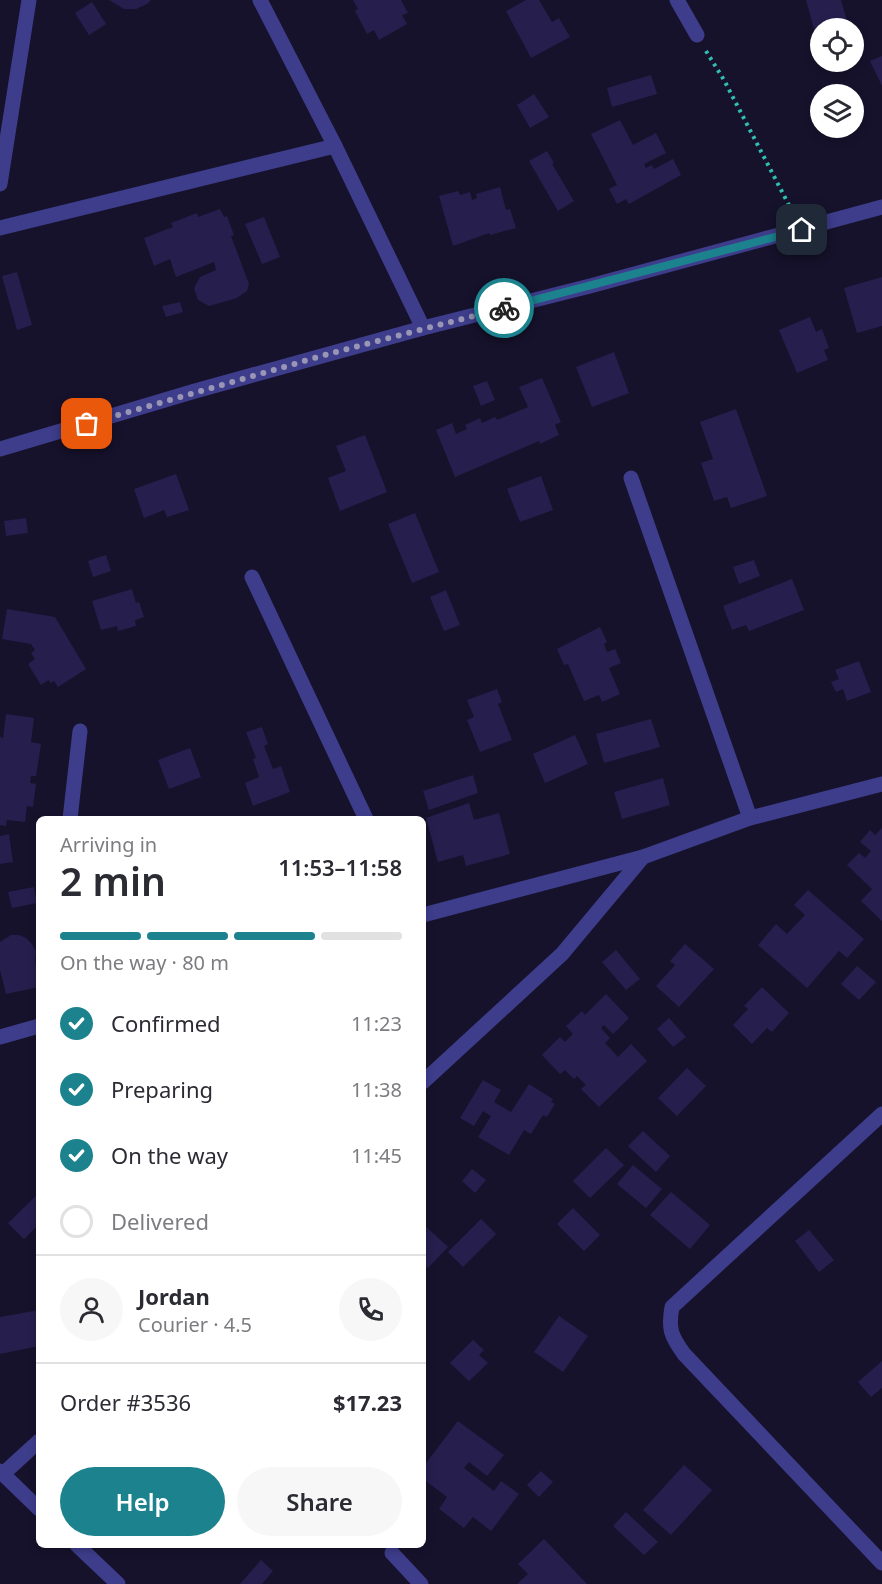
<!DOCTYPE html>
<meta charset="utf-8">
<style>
:root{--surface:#fff;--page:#f7f7f7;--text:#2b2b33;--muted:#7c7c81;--line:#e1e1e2;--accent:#1c828e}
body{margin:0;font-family:"Noto Sans",sans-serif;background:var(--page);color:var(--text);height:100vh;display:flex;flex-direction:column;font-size:22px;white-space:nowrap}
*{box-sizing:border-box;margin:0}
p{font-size:20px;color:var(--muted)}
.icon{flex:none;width:33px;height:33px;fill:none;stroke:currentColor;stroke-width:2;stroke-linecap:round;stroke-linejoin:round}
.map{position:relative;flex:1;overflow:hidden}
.panel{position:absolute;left:36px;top:816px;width:390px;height:732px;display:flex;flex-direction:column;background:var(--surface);border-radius:9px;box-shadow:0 3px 9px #0003}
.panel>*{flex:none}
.controls{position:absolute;left:810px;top:18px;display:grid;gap:12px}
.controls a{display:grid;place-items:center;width:54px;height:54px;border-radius:50%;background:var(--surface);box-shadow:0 3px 9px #0003;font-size:30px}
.pin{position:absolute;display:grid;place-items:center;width:51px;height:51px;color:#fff;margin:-26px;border-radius:12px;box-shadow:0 3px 9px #0006}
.courier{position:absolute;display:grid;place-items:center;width:60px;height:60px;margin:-30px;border:4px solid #1c828e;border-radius:50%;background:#fff;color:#222;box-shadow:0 2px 8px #0007}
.summary em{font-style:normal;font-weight:600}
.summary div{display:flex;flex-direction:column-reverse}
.summary{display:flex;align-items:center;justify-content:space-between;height:102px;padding:0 24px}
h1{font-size:39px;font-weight:600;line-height:45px}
.bar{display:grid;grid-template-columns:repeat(4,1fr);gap:9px 6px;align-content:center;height:72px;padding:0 24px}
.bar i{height:8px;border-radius:4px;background:var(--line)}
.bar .selected{background:var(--accent)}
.bar p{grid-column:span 4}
.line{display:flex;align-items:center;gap:15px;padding:0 24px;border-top:2px solid var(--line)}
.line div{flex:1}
.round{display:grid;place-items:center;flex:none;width:63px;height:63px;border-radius:32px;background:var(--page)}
ol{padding:0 24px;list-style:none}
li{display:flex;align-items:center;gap:18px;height:66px}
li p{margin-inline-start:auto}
li .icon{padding:6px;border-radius:50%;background:var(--accent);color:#fff;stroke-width:4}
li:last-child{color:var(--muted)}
li i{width:33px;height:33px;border:3px solid var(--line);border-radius:50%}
.cta{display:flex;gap:12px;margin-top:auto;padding:12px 24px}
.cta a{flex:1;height:69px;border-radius:36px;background:var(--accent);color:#fff;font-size:24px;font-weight:600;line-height:69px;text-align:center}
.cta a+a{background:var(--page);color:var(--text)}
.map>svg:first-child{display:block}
.building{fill:#261e4d}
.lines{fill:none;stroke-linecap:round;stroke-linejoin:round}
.path{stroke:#32bfb2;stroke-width:4;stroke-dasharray:3 4.5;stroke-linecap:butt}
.minor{stroke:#3e3d8b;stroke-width:15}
.done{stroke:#9996b5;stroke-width:6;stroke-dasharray:0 10.8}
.route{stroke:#1c828e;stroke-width:8}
</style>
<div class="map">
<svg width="882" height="1584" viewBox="0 0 882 1584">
<rect width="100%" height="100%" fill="#16122c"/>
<!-- building -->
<g class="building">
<polygon points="109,0 151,0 147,4 136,9 124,9"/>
<polygon points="353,0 401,0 408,13 402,15 407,24 379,40 374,30 367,34 355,11 358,9"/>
<polygon points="526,0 539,0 552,22 559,18 570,37 531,58 506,11"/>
<polygon points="806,0 841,0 849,28 820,28 820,43 818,43"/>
<polygon points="92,2 106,24 89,35 75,13"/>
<polygon points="882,56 882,86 870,61"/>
<polygon points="651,75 657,94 612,107 607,88"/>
<polygon points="534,94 549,117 530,128 517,105"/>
<polygon points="620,120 633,145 656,133 666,153 644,164 646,168 652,165 654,169 673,159 681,175 629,204 626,199 617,204 609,189 617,185 591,134"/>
<polygon points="547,151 554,163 552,164 574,201 558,211 529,161"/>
<polygon points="500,187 506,210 510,209 516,228 490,235 489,233 453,246 439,196 458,191 460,195 470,192 472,200 477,198 476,194"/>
<polygon points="220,209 224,217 227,216 234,235 231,236 249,284 247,291 237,298 209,306 198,300 194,288 200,277 216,270 214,262 176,277 170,259 154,266 144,238 173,227 171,223 197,213 198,217"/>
<polygon points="264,217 280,257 262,264 245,224"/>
<polygon points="17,272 32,325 17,330 2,276"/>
<polygon points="882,277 882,326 857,333 844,288"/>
<polygon points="180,302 183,312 166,317 162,306"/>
<polygon points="810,317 816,332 822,329 829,348 824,350 828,360 797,373 779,330"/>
<polygon points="614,352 629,393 592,407 576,367"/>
<polygon points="542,378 561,422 555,425 559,435 540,444 539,441 455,477 436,430 452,423 456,434 467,429 465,425 480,418 482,423 495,417 497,420 528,407 519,387"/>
<polygon points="487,381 495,400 481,406 473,386"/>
<polygon points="736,409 767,496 731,508 727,497 714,501 701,463 713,459 700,422"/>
<polygon points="365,435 387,492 340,511 328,478 346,471 336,446"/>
<polygon points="176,474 189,510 167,517 164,510 144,518 134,489"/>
<polygon points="541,476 553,510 520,522 507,489"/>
<polygon points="415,513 439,572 412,583 388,524"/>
<polygon points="26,518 28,533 6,536 4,521"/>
<polygon points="106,555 111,571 93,577 88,561"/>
<polygon points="754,560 760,576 739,584 733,567"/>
<polygon points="792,579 804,610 749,631 746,625 732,630 723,606"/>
<polygon points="132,589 136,603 139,602 144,617 135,620 136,626 118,631 117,626 101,630 92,601"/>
<polygon points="446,590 460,625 444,631 430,597"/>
<polygon points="7,609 55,617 86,669 58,687 54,681 50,683 49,680 41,685 28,664 35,659 31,653 35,650 31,644 2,639"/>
<polygon points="600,627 607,642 604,644 607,652 615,649 621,663 609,668 620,694 602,702 599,695 584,701 568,664 564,665 557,649"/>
<polygon points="859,661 871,692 847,701 843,689 836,692 831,682 839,679 835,670"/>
<polygon points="497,689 502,702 498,704 512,740 480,752 467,720 474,717 467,700"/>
<polygon points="6,714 34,718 31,742 41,744 36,776 31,776 30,783 36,784 33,807 27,806 25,822 7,820 6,826 0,825 0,737 3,738"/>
<polygon points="651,719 660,747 604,763 596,734"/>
<polygon points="262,727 268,744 264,746 273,769 281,766 290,792 253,806 245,783 259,777 253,759 256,758 246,732"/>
<polygon points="575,735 588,764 545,783 533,754"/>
<polygon points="190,748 201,777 169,789 158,760"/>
<polygon points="473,775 478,793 429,810 423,791"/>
<polygon points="663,778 670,805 622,819 614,792"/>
<polygon points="469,803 474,820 499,813 510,854 466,866 463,855 438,862 426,818"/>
<polygon points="882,828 882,921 861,901 872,889 847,865 859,853 865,858 871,851 860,842 870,830 875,835"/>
<polygon points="9,834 13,862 0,864 0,836"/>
<polygon points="34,887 37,903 12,908 8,892"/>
<polygon points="808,890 864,939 847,958 839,951 807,988 758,945 776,924 787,934 805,915 794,905"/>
<polygon points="11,935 19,935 26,938 32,944 36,951 35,963 39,962 39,987 6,994 0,970 0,942"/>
<polygon points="685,944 714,969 679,1007 656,986 675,965 670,961"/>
<polygon points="616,950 640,979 626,990 602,962"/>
<polygon points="857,966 876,982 859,1000 841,984"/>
<polygon points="762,987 789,1013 772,1032 767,1028 752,1044 733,1025 748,1009 744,1006"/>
<polygon points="606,994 629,1018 613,1034 604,1025 601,1028 610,1038 605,1043 618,1057 631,1044 647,1061 599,1107 581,1089 586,1085 577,1076 574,1079 565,1070 560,1074 542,1055 560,1037 565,1042 573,1034 566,1026 582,1011 585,1015"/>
<polygon points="669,1018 686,1037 673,1047 657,1029"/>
<polygon points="687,1068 706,1086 677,1116 658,1098"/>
<polygon points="483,1080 501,1090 494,1102 511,1112 529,1084 553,1099 551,1102 555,1104 547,1117 543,1115 531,1134 524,1130 509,1155 478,1137 491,1116 483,1111 474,1126 460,1118"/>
<polygon points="643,1131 670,1156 656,1172 628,1146"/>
<polygon points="606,1148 624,1165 590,1198 573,1181"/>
<polygon points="633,1165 662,1189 646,1208 617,1184"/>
<polygon points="472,1169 486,1180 475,1193 462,1181"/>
<polygon points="671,1192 710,1225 690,1249 650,1215"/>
<polygon points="39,1193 39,1224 24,1239 8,1223"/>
<polygon points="573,1208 600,1235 584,1251 557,1224"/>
<polygon points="481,1219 496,1234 463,1267 448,1252"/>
<polygon points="423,1224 448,1247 428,1268 423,1263"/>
<polygon points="809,1230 834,1260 819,1272 795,1241"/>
<polygon points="39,1310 39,1346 0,1354 0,1317"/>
<polygon points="559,1316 588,1336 563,1372 534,1352"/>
<polygon points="473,1340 484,1350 479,1355 488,1363 469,1381 450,1363"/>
<polygon points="882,1361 882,1388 871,1397 858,1382"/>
<polygon points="458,1421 504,1455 487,1476 469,1462 464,1468 494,1491 501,1481 519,1494 491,1531 473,1517 464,1528 439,1509 447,1497 423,1479 423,1467"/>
<polygon points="684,1465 712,1490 671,1535 643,1510"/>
<polygon points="541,1471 553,1482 539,1497 527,1485"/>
<polygon points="626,1512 658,1542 644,1555 613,1526"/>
<polygon points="544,1539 587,1584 517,1584 528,1574 518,1564"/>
<polygon points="261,1560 273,1571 262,1584 240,1584"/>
</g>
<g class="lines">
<!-- path -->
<polyline class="path" points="706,51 724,80 792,211"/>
<!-- minor -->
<g class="minor">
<polyline points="260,0 335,146 423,328"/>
<polyline points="677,0 697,35"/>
<polyline points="0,184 29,0"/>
<polyline points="0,228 335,146"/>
<polyline points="0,449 195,391 423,328 590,286 882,207"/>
<polyline points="631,478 750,818"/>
<polyline points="252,577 366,819"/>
<polyline points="70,819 80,731"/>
<polyline points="423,915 643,857 750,818 882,784"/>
<polyline points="0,1037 39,1026"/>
<polyline points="423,1082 562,954 643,857"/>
<path d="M882 1114 672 1307C668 1329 671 1336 684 1354L882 1563"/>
<polyline points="0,1471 39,1509"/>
<polyline points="3,1474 39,1441"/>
<polyline points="77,1545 118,1584"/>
<polyline points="392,1553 421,1584"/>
</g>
</g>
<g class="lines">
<!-- done -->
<polyline class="done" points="87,424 332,353 504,308"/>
<!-- route -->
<polyline class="route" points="504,308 802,230"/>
</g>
</svg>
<div class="controls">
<a><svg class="icon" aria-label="locate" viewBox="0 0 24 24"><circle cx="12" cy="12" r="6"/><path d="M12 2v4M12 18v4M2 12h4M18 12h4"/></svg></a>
<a><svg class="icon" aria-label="layers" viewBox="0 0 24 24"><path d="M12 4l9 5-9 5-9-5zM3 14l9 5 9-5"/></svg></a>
</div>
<div class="pin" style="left:87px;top:424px;background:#ea580c"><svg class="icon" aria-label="bag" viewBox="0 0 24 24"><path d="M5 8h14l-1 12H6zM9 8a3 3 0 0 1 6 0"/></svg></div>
<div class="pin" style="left:802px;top:230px;background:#1f2937"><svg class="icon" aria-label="home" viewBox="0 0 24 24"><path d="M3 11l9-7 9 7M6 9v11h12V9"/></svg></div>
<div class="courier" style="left:504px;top:308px"><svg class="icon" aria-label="bike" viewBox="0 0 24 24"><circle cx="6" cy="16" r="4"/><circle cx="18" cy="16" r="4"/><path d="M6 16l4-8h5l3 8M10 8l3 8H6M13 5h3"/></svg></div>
<section class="panel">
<div class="summary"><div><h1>2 min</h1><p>Arriving in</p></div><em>11:53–11:58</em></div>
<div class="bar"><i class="selected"></i><i class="selected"></i><i class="selected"></i><i></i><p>On the way · 80 m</p></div>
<ol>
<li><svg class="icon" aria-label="check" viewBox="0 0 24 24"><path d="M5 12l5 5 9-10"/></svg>Confirmed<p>11:23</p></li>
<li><svg class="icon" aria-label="check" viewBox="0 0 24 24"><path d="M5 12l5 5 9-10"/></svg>Preparing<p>11:38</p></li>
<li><svg class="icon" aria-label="check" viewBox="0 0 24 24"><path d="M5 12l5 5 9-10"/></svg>On the way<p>11:45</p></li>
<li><i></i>Delivered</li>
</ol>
<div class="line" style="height:108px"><a class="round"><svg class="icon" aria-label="person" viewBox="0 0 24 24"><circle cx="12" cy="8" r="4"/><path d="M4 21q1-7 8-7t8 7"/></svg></a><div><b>Jordan</b><p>Courier · 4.5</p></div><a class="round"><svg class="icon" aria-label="phone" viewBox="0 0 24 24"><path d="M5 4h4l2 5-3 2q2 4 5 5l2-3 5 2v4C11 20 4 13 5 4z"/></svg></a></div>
<div class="line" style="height:78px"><div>Order #3536</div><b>$17.23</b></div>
<div class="cta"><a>Help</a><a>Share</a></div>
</section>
</div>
